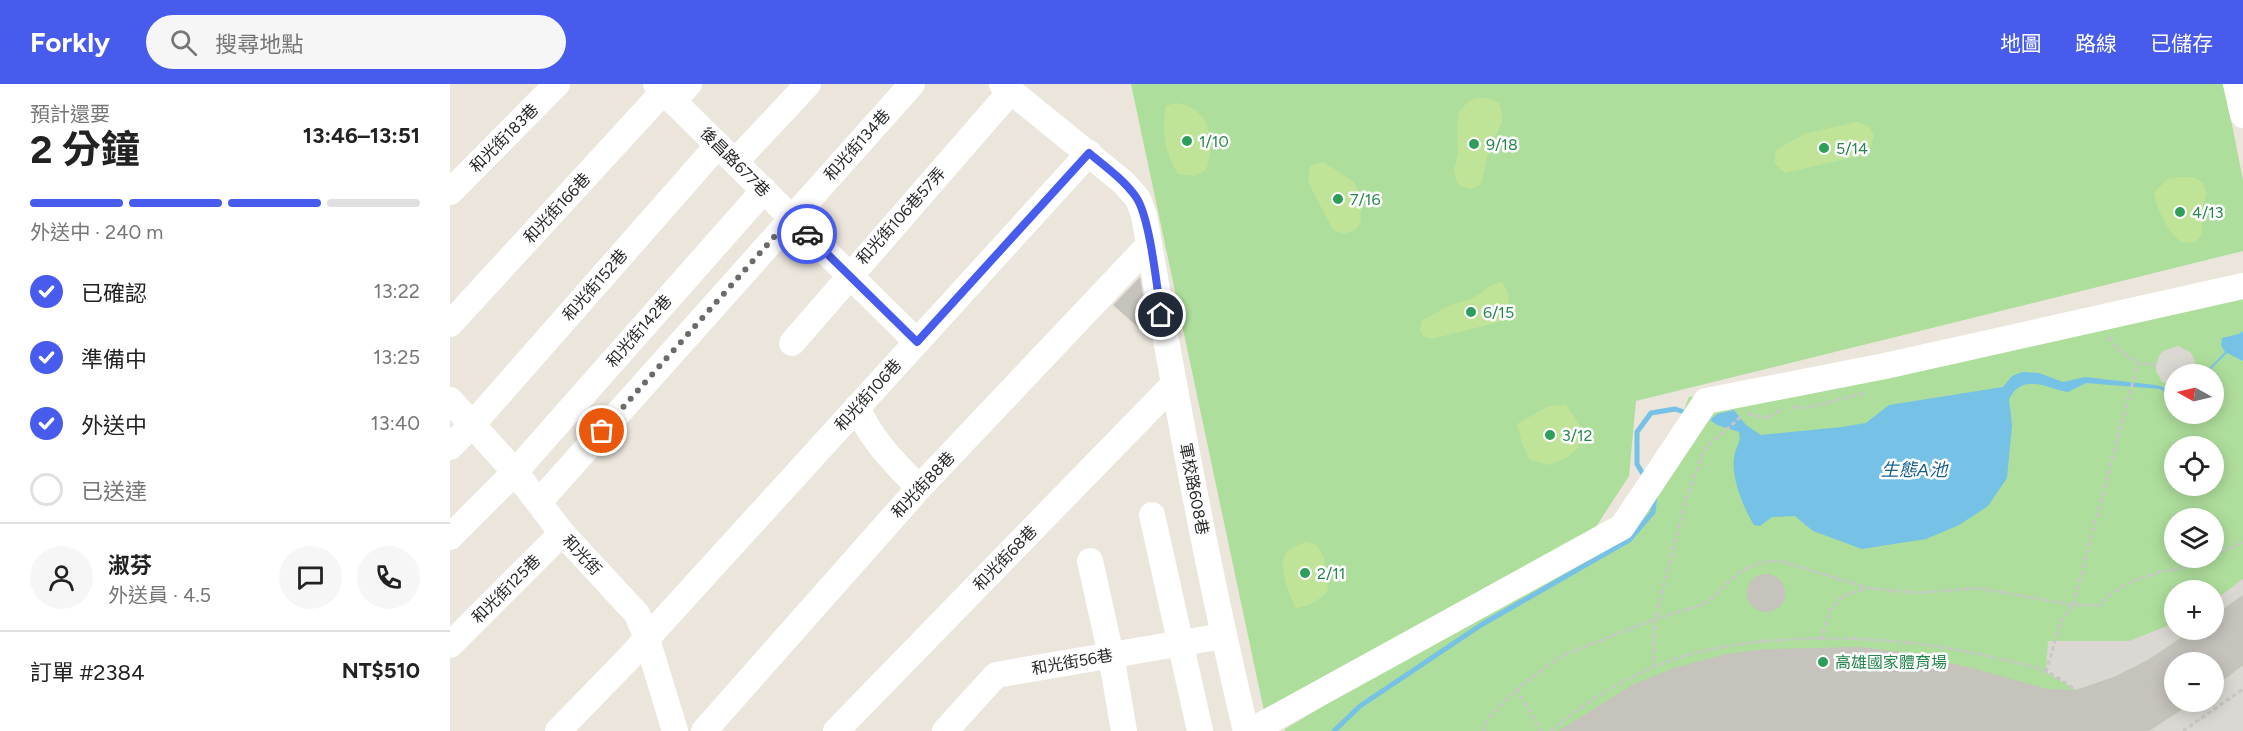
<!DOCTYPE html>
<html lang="zh-TW">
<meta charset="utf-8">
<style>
:root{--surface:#fff;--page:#f6f6f6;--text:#222;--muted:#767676;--line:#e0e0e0;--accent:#475bed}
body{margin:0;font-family:Figtree,"Noto Sans TC",sans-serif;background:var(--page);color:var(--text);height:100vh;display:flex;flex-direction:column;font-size:22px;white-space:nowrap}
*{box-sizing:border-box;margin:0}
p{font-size:20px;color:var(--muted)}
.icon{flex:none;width:33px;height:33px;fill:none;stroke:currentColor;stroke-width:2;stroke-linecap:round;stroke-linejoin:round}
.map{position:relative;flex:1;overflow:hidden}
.sheet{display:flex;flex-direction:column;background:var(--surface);width:450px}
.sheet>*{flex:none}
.needle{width:39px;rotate:278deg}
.buttons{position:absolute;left:1714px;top:280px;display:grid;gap:12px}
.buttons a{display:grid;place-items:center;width:60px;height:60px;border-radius:50%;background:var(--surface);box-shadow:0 3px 15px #0003;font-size:30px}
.pin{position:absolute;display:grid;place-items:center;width:51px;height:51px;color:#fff;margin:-26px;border:3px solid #fff;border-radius:50%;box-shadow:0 2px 6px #0007}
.courier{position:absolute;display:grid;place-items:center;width:60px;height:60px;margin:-30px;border:4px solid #475bed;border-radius:50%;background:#fff;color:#222;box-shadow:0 2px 8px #0007}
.summary em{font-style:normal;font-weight:700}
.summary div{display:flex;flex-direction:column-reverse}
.summary{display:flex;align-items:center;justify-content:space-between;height:102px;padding:0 30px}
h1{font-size:39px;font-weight:700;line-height:45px}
.bar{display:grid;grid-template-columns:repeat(4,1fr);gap:9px 6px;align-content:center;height:72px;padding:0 30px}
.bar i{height:8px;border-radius:4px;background:var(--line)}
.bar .current{background:var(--accent)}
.bar p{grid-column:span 4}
.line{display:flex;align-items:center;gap:15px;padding:0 30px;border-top:2px solid var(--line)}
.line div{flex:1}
.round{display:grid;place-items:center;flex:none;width:63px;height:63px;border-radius:32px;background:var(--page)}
ol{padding:0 30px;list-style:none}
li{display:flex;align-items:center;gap:18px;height:66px}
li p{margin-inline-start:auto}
li .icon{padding:6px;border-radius:50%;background:var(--accent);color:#fff;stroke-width:4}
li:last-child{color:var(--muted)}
li i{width:33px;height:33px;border:3px solid var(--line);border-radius:50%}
header{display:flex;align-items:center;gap:36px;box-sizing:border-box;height:84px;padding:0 30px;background:var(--accent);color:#fff}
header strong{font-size:28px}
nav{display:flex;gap:33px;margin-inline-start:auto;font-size:21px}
.search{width:420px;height:54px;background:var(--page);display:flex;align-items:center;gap:15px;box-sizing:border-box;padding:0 21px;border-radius:33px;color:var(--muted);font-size:22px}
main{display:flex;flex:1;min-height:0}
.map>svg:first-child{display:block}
.green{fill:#aede9c;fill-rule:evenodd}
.pitch{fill:#bfe498}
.plaza{fill:#dbd8d3}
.water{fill:#76c1e6}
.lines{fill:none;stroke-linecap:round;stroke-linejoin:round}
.stream{stroke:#76c1e6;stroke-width:5}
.building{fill:#c6c2bc}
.path{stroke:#c7c7c7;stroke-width:3;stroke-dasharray:4.5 3;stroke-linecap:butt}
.minor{stroke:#fff;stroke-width:26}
.done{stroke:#6d6b68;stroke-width:6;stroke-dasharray:0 10.8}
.route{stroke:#475bed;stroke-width:8}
.leisure-dot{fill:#2e9e5b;stroke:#fff;stroke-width:2}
.labels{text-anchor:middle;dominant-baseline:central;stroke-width:5;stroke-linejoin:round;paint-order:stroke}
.street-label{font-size:16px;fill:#292929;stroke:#fff}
.leisure-label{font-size:16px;fill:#27864d;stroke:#fff;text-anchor:start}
.water-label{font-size:18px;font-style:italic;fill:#165f90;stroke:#fff}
</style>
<header>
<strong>Forkly</strong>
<div class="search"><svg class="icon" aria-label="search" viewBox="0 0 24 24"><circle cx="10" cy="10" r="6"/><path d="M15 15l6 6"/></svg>搜尋地點</div>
<nav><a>地圖</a><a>路線</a><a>已儲存</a></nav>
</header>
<main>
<section class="sheet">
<div class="summary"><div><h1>2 分鐘</h1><p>預計還要</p></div><em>13:46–13:51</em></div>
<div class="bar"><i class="current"></i><i class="current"></i><i class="current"></i><i></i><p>外送中 · 240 m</p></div>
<ol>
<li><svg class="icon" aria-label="check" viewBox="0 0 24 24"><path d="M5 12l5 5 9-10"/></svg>已確認<p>13:22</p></li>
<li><svg class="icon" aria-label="check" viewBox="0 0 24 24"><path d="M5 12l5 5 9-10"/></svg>準備中<p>13:25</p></li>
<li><svg class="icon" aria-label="check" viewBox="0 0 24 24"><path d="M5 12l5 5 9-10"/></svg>外送中<p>13:40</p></li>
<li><i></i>已送達</li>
</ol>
<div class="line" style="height:108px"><a class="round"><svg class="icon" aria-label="person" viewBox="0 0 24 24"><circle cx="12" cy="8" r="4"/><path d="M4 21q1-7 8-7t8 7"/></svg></a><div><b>淑芬</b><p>外送員 · 4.5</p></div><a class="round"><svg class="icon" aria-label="chat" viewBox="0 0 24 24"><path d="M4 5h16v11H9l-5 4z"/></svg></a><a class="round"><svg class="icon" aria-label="phone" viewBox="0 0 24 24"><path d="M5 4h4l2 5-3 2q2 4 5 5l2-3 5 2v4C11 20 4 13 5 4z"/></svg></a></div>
<div class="line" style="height:78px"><div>訂單 #2384</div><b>NT$510</b></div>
</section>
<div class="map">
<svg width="1793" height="647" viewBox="0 0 1793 647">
<rect width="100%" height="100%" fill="#ebe5dc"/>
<!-- green -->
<g class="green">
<polygon points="681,0 1774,0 1793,96 1793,167 1186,317 1179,392 1142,449 814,627"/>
<path d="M1793 189V647H835V645L1172 443 1214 377 1239 313 1435 282ZM1725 291H1764V330H1725ZM1725 363H1764V402H1725ZM1725 435H1764V474H1725ZM1725 507H1764V546H1725ZM1725 579H1764V618H1725Z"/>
</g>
<!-- pitch -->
<g class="pitch">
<polygon points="1025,14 1038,14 1049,19 1052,29 1052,38 1038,68 1031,101 1020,105 1010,102 1007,98 1004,86 1008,69 1007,40 1009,27 1017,19"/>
<path d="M726 19C761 24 766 57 756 86L744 92 728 90C715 70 711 46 716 22Z"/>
<polygon points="1407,38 1419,42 1424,52 1421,63 1412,71 1335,89 1324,79 1326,66 1354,50"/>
<polygon points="874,78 904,98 910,112 911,138 905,146 893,150 883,146 858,98 860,82"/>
<path d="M1729 93H1743L1753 99 1757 110C1750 124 1752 135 1752 151L1745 158 1733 159C1718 149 1707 126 1704 109L1717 95Z"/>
<path d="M1051 198C1063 210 1060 226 1049 238L981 255 973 252 970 246 972 236 1003 220 1019 216 1031 209 1041 201Z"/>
<polygon points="1116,321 1131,343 1129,363 1116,374 1099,381 1080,376 1072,359 1067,340 1099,322"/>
<path d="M856 458 867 461 874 474 878 507C868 517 860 522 846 524 840 513 828 482 835 471 839 464 848 461 856 458Z"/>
</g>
<!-- plaza -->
<g class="plaza">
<polygon points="1728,262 1740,268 1744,274 1746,288 1744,291 1725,291 1725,303 1712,298 1706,287 1706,281 1710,270 1715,266"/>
<polygon points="1793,495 1793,511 1764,532 1764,517"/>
<polygon points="1725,539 1725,546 1743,546 1698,576 1664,593 1626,606 1596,588 1598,557 1679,557"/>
<polygon points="1793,581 1793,647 1699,647 1743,618 1764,618 1764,603"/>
</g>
<!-- water -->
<g class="water">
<polygon points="1793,247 1793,277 1777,269 1755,291 1753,291 1775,268 1771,261 1772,254 1789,250"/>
<path d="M1572 288 1589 289 1613 298 1635 293 1705 301 1713 303 1721 309H1725V312L1719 311 1710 305 1636 299 1618 308C1596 304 1573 288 1559 315L1562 341 1557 394 1538 422 1509 441 1476 455 1412 465 1363 447 1345 432 1322 433 1310 442 1304 441C1294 425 1281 394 1284 374 1285 363 1292 359 1289 348L1267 341 1260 336 1267 330 1284 326 1296 341 1311 351 1392 343 1416 339 1439 321 1553 303 1562 292Z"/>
</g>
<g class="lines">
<!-- stream -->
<g class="stream">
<polyline points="1196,395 1187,380 1187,348 1201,329 1225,325 1240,330"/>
<polyline points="884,647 910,622 1031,541 1179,456 1203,428 1205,411"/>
</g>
</g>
<!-- building -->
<g class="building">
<polygon points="690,193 697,234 689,244 663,221"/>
<circle cx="1316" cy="509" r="19"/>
<polygon points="1793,511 1793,581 1764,603 1764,579 1725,579 1725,618 1743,618 1699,647 1108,647 1184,600 1224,584 1276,570 1316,565 1410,563 1449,568 1522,584 1597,605 1626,606 1664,593 1698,576 1743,546 1764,546 1764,532"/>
</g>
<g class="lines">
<!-- path -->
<g class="path">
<polyline points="1659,253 1666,264 1688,279"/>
<polyline points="1343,323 1356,324 1415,309"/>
<polyline points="1298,330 1318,334 1333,324"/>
<polyline points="1764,471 1793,458"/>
<polyline points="1370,556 1381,525 1393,512 1418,504"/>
<polyline points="1204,584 1205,535 1235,418 1255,364 1293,331"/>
<path d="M1596 588 1611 537 1623 521H1650C1664 504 1690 493 1711 488 1730 483 1742 485 1759 474"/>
<polyline points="1067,605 1091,647"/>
<polyline points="1033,647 1040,632 1067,605 1111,572 1205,535 1255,520 1291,487 1312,478 1330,477 1419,504 1467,509 1527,504 1623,521 1688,279 1706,281"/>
<path d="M1101 647C1138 615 1184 588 1231 573 1323 545 1453 551 1546 574 1562 578 1579 581 1595 587 1606 591 1616 600 1626 606"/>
<polyline points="1733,647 1793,605"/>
</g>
<!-- minor -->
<g class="minor">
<polyline points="206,0 467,258"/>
<path d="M552 0 673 98 688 115 694 131C724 304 755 476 796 647"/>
<polyline points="1786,0 1793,31"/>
<polyline points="223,17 239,0"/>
<polyline points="285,78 358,0"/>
<polyline points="0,108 107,0"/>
<polyline points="0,240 214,7"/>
<polyline points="342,259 561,7"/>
<polyline points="0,316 65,388 112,449 187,530 196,552 225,647"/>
<path d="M407 323C421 356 445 379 469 404"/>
<polyline points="0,363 22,341 268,61"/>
<polyline points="89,418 462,0"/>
<polyline points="702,431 750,647"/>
<polyline points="0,453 65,388 314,106"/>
<polyline points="640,477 661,571 674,647"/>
<polyline points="0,561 112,449"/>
<polyline points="108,647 179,574 639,69"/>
<polyline points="254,647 469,404 699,161"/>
<polyline points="386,647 723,301"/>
<polyline points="495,647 546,591 773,552"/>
<polyline points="801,647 1172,443 1256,317 1435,282 1793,202"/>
</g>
</g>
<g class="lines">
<!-- done -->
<polyline class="done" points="152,347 341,134 357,150"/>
<!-- route -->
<path class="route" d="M357 150 467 258 639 69C656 83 674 96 686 113 700 133 707 204 711 231"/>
</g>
<!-- markers -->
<g class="leisure-dot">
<circle cx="737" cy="57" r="6"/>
<circle cx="1024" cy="60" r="6"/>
<circle cx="1374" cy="64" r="6"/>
<circle cx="888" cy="115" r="6"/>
<circle cx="1730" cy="128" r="6"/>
<circle cx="1021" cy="228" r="6"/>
<circle cx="1100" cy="351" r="6"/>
<circle cx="855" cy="489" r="6"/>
<circle cx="1373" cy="578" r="6"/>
</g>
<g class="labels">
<!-- street labels -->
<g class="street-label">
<text transform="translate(54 54) rotate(-45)">和光街183巷</text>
<text transform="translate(407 61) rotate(-48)">和光街134巷</text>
<text transform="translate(285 78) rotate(45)">後昌路677巷</text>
<text transform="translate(107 124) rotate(-47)">和光街166巷</text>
<text transform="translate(451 132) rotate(-48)">和光街106巷57弄</text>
<text transform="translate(145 201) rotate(-49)">和光街152巷</text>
<text transform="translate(189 247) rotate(-49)">和光街142巷</text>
<text transform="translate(418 311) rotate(-48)">和光街106巷</text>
<text transform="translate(473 401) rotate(-47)">和光街88巷</text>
<text transform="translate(744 405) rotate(79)">軍校路608巷</text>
<text transform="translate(132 471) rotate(47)">和光街</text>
<text transform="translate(555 474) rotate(-46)">和光街68巷</text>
<text transform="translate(56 505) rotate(-45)">和光街125巷</text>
<text transform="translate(622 578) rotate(-10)">和光街56巷</text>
</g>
<!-- leisure labels -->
<g class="leisure-label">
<text x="749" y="57">1/10</text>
<text x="1036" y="60">9/18</text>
<text x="1386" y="64">5/14</text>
<text x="900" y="115">7/16</text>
<text x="1742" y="128">4/13</text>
<text x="1033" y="228">6/15</text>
<text x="1112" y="351">3/12</text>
<text x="867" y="489">2/11</text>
<text x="1385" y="578">高雄國家體育場</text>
</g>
<!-- water labels -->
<g class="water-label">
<text x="1464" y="386">生態A池</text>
</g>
</g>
</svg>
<div class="buttons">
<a><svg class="needle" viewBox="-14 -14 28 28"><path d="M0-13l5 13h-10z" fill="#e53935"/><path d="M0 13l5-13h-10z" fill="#767676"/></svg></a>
<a><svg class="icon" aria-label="locate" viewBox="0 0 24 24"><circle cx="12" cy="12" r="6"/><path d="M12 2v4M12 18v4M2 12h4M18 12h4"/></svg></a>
<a><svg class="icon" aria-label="layers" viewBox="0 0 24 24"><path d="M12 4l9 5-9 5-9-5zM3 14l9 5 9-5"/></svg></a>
<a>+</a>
<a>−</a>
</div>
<div class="pin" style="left:152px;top:347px;background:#ea580c"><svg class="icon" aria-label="bag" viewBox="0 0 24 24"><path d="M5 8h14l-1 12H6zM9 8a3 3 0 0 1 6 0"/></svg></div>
<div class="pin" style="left:711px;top:231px;background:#1f2937"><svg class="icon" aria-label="home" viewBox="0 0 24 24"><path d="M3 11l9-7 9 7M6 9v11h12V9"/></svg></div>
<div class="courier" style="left:357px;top:150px"><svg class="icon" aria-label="car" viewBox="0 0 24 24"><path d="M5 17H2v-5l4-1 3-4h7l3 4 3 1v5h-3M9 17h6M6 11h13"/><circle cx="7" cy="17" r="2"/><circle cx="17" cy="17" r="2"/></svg></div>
</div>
</main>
